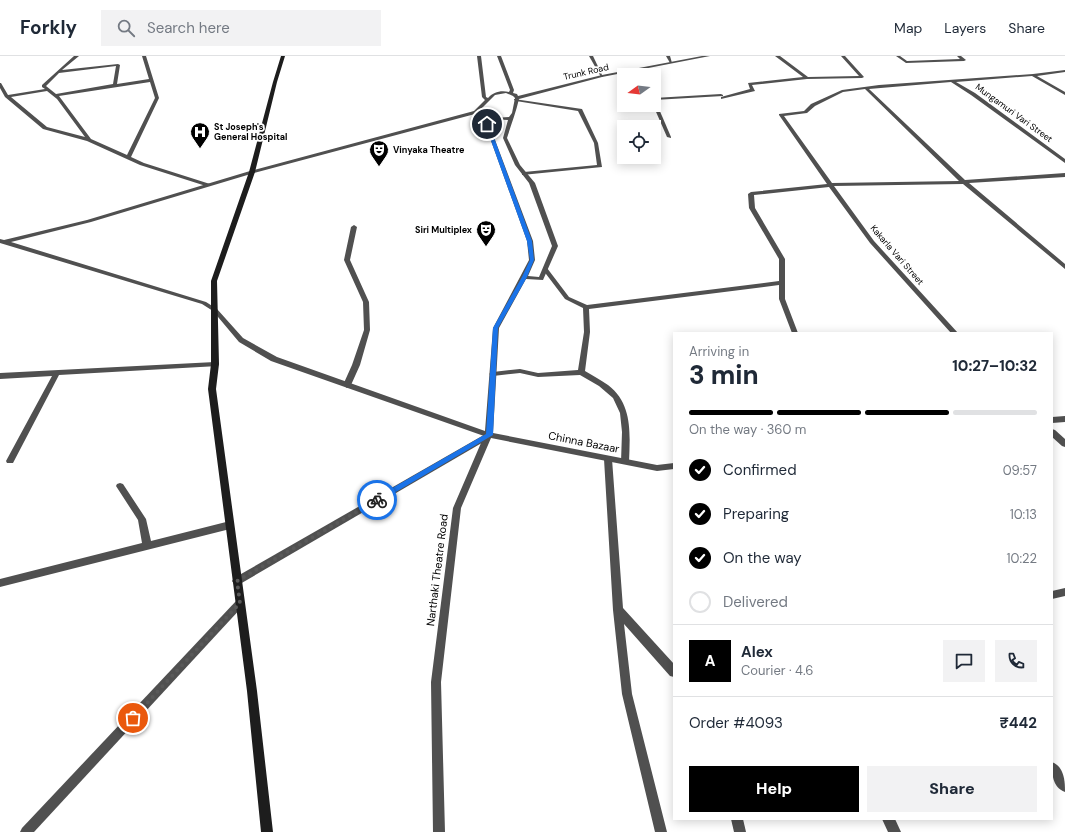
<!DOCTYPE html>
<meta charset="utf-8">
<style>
:root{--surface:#fff;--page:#f2f2f3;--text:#1f2937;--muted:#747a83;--line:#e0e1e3;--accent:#000}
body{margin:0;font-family:"DM Sans",sans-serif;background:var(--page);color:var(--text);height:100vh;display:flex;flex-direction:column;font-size:15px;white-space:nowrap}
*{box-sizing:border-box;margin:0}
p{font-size:13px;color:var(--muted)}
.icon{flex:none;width:22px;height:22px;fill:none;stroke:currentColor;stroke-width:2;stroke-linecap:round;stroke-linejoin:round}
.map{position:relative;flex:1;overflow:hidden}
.side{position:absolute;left:673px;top:276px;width:380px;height:488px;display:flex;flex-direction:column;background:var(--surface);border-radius:0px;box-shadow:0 2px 10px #0003}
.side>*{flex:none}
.needle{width:26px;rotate:255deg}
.buttons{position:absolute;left:617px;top:12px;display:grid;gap:8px}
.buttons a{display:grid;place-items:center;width:44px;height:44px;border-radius:0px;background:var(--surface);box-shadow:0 2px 10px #0003;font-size:20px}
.pin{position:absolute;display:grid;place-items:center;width:34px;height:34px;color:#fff;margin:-17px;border:2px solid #fff;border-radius:50%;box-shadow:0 1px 4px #0007}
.courier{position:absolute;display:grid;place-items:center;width:40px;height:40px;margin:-20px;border:3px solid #1a73e8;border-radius:50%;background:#fff;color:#222;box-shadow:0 1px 5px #0007}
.headline em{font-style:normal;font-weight:800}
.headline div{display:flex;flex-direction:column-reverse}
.headline{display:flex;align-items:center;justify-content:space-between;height:68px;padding:0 16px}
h1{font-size:26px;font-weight:800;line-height:30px}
.bar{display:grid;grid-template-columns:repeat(4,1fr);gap:6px 4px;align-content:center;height:48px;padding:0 16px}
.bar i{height:5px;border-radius:3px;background:var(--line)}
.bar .selected{background:var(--accent)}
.bar p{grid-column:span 4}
.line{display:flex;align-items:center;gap:10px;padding:0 16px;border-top:1px solid var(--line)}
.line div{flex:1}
.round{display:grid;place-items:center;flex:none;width:42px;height:42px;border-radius:0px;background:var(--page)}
ol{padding:0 16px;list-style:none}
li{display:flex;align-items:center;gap:12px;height:44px}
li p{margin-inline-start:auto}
li .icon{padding:4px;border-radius:50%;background:var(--accent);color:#fff;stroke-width:4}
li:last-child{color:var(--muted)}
li i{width:22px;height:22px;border:2px solid var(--line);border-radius:50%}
.cta{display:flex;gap:8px;margin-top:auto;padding:8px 16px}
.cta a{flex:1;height:46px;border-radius:0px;background:var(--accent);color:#fff;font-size:16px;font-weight:800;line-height:46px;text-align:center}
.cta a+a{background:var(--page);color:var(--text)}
header{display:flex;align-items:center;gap:24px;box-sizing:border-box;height:56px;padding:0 20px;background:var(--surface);border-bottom:1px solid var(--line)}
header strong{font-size:19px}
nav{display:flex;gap:22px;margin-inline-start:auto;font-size:14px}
.search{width:280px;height:36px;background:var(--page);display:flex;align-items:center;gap:10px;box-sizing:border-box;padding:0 14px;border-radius:0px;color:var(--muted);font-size:15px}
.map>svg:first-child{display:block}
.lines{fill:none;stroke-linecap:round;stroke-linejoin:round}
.minor{fill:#505050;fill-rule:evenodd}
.tertiary{fill:#505050;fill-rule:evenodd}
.secondary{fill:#1d1d1d;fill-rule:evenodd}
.route{fill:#1a73e8}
.done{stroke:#595959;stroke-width:4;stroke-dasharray:0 7.2}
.labels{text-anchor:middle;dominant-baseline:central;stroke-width:3.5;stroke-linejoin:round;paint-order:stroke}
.far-street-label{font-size:9px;fill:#000;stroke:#fff}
.far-poi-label{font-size:9px;font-weight:bold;fill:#000;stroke:#fff;text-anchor:start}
.street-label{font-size:11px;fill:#000;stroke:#fff}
</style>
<header>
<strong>Forkly</strong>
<div class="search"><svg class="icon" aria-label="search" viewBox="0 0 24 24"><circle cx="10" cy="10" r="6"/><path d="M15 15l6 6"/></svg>Search here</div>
<nav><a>Map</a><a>Layers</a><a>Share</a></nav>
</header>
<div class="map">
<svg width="1065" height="776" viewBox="0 0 1065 776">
<rect width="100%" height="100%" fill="#fff"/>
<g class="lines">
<!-- minor -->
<g class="minor">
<path d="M74 0H79L62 14 118 8 120 9 117 28 149 23 142 0H146L159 42 131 101 144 107 210 128V130H206L140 109 87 85 43 73 5 41 0 32V27H1L8 39 45 33 42 31V29ZM116 10 113 28 56 38 46 30 59 17ZM150 26 155 42 127 99 91 83 59 40ZM47 35 57 43 85 81 47 71 11 41Z"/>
<polygon points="589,0 593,0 603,21 601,21"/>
<polygon points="666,0 670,0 672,7 670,7"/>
<polygon points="775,0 780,0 808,21 859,20 841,0 845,0 864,21 862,22 807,23 752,29 755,35 721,43 721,41 750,33 748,27 803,21"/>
<polygon points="896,0 900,0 907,5 960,3 957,0 961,0 966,4 964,5 906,7"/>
<polygon points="631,14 633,14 637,19 633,19"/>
<path d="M1065 14V16L1037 20 1065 36V39L1032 20 956 26 975 37 1065 103V107L971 39 951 26 869 33 965 124 1065 117V121L969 127 1065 208V213L963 128 834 130 874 185 958 277H951L870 187 829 131 754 139 755 152 785 203V243L798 277H792L779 243V229L589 253 590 276 585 315C593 320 601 324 608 329 633 348 630 378 629 406L628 408H622L621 406 622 376 620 357 613 342 599 330 580 319 538 321 520 317 493 320 489 318 493 316 520 313 538 317 578 314 584 276 583 252 565 243 543 214V212H547L569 241 587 249 779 225V203L749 152 748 138 751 136 827 128 779 59V58L804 55 811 48 842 34 879 29 1033 18ZM865 33 959 125 832 127 784 60 807 57 815 50 843 36Z"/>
<polygon points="721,38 723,39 723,40 654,44 654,42"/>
<polygon points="514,43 582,53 598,87 602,111 522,119 522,117 524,116 597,109 594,87 578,55 516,45 514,44"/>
<polygon points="654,45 656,46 671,81 671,82 667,81 653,49"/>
<polygon points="354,169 357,171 350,204 369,246 370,274 360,309 351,329 347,332 343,329 352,309 364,274 363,246 344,204 351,171"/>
<polygon points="215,306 218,306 219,308 218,310 59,319 13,407 7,407 6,405 52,320 0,323 0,317"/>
<polygon points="1052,373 1055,374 1065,383 1065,391 1062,390 1052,381"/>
<polygon points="489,376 492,377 493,379 492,381 240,528 237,529 234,528 232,525 234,522"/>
<polygon points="608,400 611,401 612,403 623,552 674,608 674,621 670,620 624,568 632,638 667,776 655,776 622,638 613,554 604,403 605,401"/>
<polygon points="120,427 123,428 146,463 151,485 230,465 233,466 234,469 233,472 230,473 0,531 0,523 142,487 138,464 116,430 117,428"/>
<polygon points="1065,532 1065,540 1052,543 1052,535"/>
<polygon points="240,543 243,544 245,547 243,550 34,776 20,776 22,772 237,544"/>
<path d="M1052 706C1064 711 1065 724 1065 736 1052 731 1052 718 1052 706Z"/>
<polygon points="731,763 743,763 746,776 734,776"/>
<polygon points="882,763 895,763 901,776 888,776"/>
</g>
<!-- tertiary -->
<g class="tertiary">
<path d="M477 0H481L486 41 488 42C493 36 501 34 509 36L510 34 497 0H501L514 34 513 37 517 38 518 40 602 19 702 0H710L602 21 519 43C516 56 511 69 507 82L520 109 535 127 558 190 543 224 526 223 499 272 493 377 657 409 674 407V413L657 415 491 382 461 452 441 626 445 776H433L431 626 453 452 484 380 271 305 239 286 213 255 202 248 0 187V183L4 184 87 164 250 115 474 55 485 44 482 41ZM506 37 513 40 515 42 512 57 509 61 494 62 480 58 478 56 495 39ZM475 58 476 60 486 62 485 68 527 185 529 204 493 272 485 375 277 301 243 282 217 253 206 246 11 186 91 166 254 117ZM490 63 508 64 503 82 515 109 529 127 552 190 539 221 528 220 535 204 533 185 489 68Z"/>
<polygon points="1065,360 1065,366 1052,367 1052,361"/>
</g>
<!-- secondary -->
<polygon class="secondary" points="281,0 285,0 277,26 255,116 217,225 219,308 216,333 257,635 273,776 261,776 247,635 208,333 211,308 211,225 249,116 273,26"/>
</g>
<!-- route -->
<polygon class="route" points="487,67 489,68 532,185 534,204 527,221 498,272 493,379 377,447 375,446 375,442 486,378 493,272 522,221 530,204 527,185 485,68"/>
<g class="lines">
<!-- done -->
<polyline class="done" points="133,662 240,547 237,525 377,444"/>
</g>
<!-- icons -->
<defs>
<symbol id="hospital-pin" viewBox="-11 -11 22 30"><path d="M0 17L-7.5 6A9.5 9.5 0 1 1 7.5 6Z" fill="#000" stroke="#fff"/><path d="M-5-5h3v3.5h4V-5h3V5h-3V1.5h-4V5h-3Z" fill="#fff"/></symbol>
<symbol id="theatre-pin" viewBox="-11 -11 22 30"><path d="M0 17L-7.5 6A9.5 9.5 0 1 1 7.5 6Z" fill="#000" stroke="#fff"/><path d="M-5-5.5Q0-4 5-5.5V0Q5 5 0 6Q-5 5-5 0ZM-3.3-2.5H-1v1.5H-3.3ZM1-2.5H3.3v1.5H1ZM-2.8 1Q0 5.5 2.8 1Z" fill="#fff"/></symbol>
</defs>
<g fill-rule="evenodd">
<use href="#hospital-pin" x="189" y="65" width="22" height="30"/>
<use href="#theatre-pin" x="368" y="83" width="22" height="30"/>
<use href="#theatre-pin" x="475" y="163" width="22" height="30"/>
</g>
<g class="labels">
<!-- far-street labels -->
<g class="far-street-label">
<text transform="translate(586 16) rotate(-13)">Trunk Road</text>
<text transform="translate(1014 57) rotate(36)">Mungamuri Vari Street</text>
<text transform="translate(897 199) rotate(49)">Kakarla Vari Street</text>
</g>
<!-- far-poi labels -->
<g class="far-poi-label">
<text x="214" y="71">St Joseph's<tspan x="214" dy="10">General Hospital</tspan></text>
<text x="393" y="94">Vinyaka Theatre</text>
<text x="472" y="174" text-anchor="end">Siri Multiplex</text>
</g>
<!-- street labels -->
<g class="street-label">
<text transform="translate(584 386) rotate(11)">Chinna Bazaar</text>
<text transform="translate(437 514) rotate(-83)">Narthaki Theatre Road</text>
</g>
</g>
</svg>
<div class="buttons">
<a><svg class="needle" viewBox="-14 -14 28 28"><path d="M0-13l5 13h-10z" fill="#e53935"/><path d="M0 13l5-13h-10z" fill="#747a83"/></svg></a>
<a><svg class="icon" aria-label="locate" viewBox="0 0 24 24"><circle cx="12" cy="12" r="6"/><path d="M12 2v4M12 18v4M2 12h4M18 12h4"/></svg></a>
</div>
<div class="pin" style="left:133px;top:662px;background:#ea580c"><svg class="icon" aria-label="bag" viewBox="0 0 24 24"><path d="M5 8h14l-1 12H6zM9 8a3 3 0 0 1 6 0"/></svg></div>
<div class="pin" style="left:487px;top:68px;background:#1f2937"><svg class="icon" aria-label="home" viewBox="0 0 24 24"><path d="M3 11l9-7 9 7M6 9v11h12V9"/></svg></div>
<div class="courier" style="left:377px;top:444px"><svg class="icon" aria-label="bike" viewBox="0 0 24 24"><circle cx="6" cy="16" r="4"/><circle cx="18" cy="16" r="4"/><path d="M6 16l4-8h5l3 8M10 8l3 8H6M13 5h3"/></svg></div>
<section class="side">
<div class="headline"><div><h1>3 min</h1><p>Arriving in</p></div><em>10:27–10:32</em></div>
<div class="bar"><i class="selected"></i><i class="selected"></i><i class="selected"></i><i></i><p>On the way · 360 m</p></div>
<ol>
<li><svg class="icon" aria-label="check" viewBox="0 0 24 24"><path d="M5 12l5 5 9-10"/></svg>Confirmed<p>09:57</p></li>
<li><svg class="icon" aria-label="check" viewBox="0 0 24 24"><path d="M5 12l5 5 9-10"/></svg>Preparing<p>10:13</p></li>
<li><svg class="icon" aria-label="check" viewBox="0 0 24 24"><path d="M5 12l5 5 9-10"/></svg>On the way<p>10:22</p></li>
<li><i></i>Delivered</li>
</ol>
<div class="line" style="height:72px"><b class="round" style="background:var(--accent);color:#fff">A</b><div><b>Alex</b><p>Courier · 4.6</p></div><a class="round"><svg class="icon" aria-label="chat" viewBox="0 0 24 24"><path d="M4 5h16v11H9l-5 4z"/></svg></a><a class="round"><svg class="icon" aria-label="phone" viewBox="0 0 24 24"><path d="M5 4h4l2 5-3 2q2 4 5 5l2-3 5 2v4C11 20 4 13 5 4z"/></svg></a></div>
<div class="line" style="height:52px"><div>Order #4093</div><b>₹442</b></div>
<div class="cta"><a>Help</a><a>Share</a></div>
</section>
</div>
